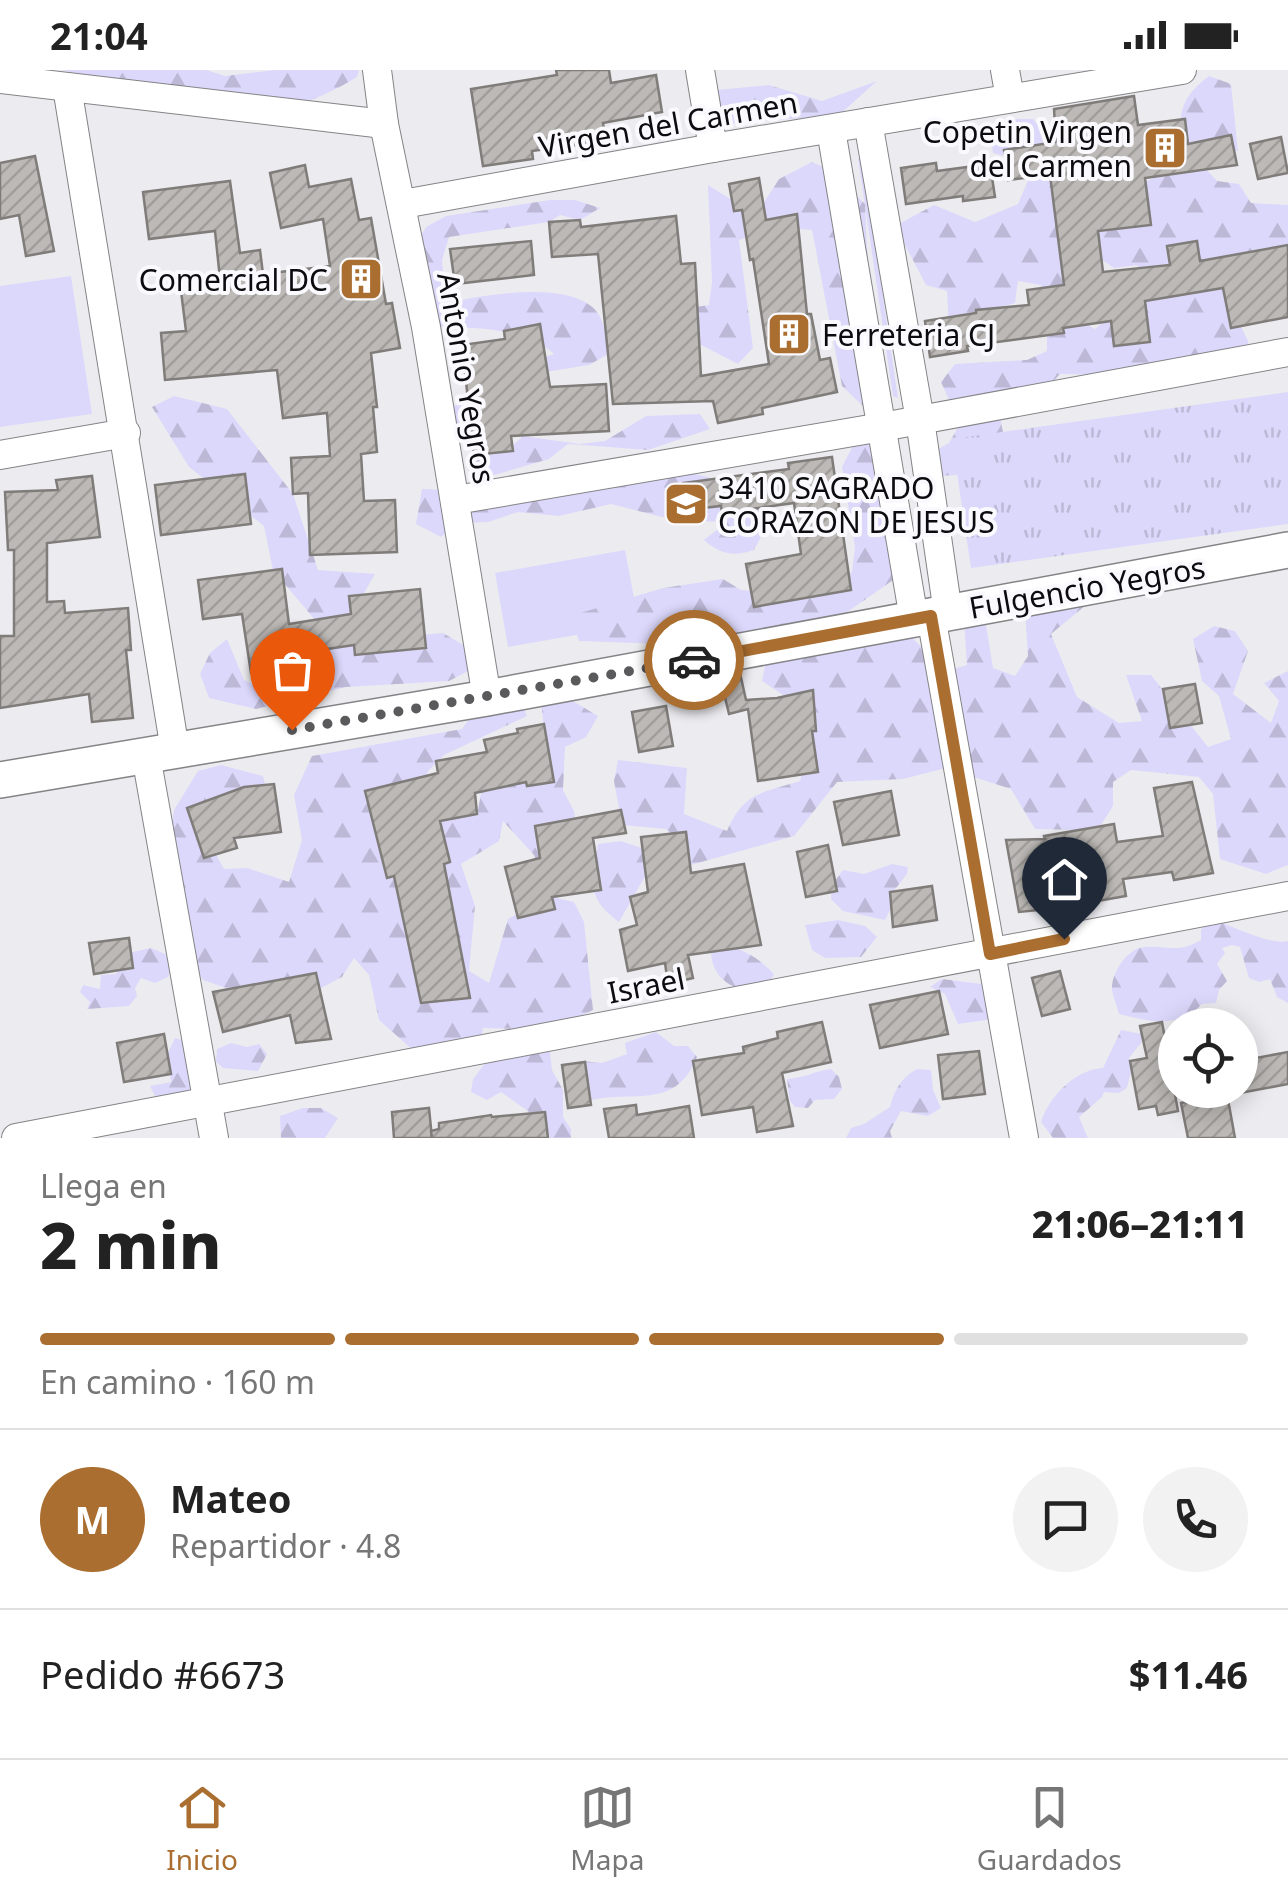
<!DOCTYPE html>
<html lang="es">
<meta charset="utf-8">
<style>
:root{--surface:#fff;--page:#f2f2f2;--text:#222;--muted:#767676;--line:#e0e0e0;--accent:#aa6e30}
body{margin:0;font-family:"Noto Sans",sans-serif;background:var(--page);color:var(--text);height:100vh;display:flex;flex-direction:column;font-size:38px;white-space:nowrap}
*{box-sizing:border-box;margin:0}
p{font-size:32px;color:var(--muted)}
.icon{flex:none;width:55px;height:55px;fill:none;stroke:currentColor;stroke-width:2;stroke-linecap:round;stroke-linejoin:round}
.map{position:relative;height:1068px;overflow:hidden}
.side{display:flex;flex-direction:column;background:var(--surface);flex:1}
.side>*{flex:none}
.controls{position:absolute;left:1158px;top:938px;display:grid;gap:20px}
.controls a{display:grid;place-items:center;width:100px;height:100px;border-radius:50%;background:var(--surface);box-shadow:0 5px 25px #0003;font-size:50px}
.pin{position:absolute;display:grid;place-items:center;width:85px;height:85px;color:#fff;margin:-102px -42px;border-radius:50% 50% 50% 0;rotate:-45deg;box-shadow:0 0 10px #0007}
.pin .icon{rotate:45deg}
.courier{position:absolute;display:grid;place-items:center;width:100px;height:100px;margin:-50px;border:8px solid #aa6e30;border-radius:50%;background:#fff;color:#222;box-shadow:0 2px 12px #0007}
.head em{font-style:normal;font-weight:800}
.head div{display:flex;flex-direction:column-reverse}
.head{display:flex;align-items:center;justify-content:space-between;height:170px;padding:0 40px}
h1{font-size:65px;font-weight:800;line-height:75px}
.bar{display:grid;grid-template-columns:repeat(4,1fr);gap:15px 10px;align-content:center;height:120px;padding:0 40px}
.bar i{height:12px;border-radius:8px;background:var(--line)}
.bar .current{background:var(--accent)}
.bar p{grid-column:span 4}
.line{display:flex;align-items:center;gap:25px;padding:0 40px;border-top:2px solid var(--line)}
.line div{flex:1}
.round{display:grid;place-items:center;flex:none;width:105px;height:105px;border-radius:52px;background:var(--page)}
.status{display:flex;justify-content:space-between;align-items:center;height:70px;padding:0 50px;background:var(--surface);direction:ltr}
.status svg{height:28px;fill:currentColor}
.dock{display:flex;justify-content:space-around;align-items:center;height:140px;border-top:2px solid var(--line);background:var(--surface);font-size:28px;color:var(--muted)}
.dock a{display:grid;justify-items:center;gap:5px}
.dock .current{color:var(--accent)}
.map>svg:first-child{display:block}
.grass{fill:#dcd8fb}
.forest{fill:url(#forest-firs)}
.park{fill:url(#park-tufts)}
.building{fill:url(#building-hatch);stroke:#7f7c7a;stroke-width:2.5}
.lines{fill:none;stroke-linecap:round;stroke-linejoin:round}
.minor-casing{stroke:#848386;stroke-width:30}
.tertiary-casing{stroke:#848386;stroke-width:38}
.minor{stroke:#fff;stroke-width:28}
.tertiary{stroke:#fff;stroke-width:35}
.done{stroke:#5a5a5d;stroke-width:10;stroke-dasharray:0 18}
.route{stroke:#aa6e30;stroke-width:12}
.labels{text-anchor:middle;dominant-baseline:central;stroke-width:8;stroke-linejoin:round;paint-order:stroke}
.street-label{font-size:30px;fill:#0c0c0e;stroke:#faf9fd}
.poi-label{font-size:30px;fill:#0c0c0e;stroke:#faf9fd;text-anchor:end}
</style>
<div class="status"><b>21:04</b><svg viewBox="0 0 49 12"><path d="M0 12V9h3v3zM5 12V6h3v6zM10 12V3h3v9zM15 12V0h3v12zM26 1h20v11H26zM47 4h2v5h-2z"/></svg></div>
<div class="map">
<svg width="1288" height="1068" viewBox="0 0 1288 1068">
<defs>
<pattern id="forest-firs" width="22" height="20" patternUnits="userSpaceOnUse" patternTransform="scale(2.5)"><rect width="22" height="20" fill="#dcd8fb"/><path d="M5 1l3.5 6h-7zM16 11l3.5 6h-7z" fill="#bcb8d6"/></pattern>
<pattern id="park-tufts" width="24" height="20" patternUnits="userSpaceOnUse" patternTransform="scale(2.5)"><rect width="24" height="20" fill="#dcd8fb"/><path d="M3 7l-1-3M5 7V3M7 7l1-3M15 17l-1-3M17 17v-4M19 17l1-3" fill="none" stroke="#bcb8d6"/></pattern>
<pattern id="building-hatch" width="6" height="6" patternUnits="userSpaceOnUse" patternTransform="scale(2.5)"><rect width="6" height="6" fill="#bcb9b6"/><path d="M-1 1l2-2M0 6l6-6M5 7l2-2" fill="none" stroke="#a09e9b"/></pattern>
</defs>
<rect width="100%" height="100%" fill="#ececf0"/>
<!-- grass -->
<g class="grass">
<polygon points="858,88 863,90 898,328 893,326"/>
<polygon points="71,206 92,344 0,357 0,216"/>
<polygon points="625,480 639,554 508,577 495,503"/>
</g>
<!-- forest -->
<g class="forest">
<path d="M62 0H206L225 6 275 0H359L357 7C336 20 295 40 270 41 208 43 123 15 62 0Z"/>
<path d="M1209 6 1231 14 1238 81 1216 78 1202 95 1217 111 1239 114 1251 133 1288 135V194L1217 207 1248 271 1245 293 1201 307 1060 304 1030 336 1000 348 1005 371 978 404 936 406 930 384 949 373 960 354 941 312 955 294 1027 290 1047 281V235L1041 215 1018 211 1015 233 993 239 949 262 947 221 926 215 895 156 934 135 975 152 1018 134 1035 94 993 83 990 62 1009 49H1033L1048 67 1075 248 1095 259 1147 214 1137 195 1114 198 1097 186 1083 41 1102 30 1117 46 1127 122 1166 101 1181 84C1180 46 1176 31 1209 6Z"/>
<polygon points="877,11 839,45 718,55 715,23 717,20 769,15 822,31"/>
<polygon points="812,92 832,101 865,134 874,333 863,336 842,316 812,160 775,157 739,170 753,278 738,294 662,255 676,240 709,235 712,212 708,115 756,145 779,109"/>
<path d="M550 130H575L600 138 580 150 560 145 549 152 449 167 442 190 444 212 462 230C494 223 579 211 599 245 605 255 607 271 610 283L589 295 496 310 483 375 506 382 523 366 580 374 605 371 646 346 700 344 710 359 648 380 568 374 549 389 477 410 474 385 448 340 510 299 554 284C521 255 474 259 432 256L414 178 426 157 446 146Z"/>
<polygon points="174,326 227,339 293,424 318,500 375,504 364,523 363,570 443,563 465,576 470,600 449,611 346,617 256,639 209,628 200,604 210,583 227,569 244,610 265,619 289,617 320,580 315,550 273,500 264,456 189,397 152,337"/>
<polygon points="859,364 871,364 896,508 843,545 717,576 579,571 575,559 577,544 663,518 723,509 741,520 790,524 844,509 852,502 855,477 842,397"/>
<path d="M668 398C700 406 765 413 763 458 763 465 757 474 754 480 734 487 719 484 704 470L727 452 674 450 611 434 559 446 518 442 488 452 459 453 441 467 416 454 422 419 447 420Z"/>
<path d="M1066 525 1086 535 1051 564 1077 627 1119 653 1142 651 1126 605H1151L1208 677 1231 669 1219 626 1202 611 1193 569 1214 556 1235 561 1248 581 1233 624 1271 653 1279 631 1264 613 1288 601V795L1266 804 1220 789 1213 724 1199 707 1131 700 1113 712V736L1101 755 1079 760 1035 759 1011 719 946 698 903 709 837 712 794 766 644 808 619 852C585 827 592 812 598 774L621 771 665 786 683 773 666 759 622 755 614 711 618 690 687 698 684 744 727 761C744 722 762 723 800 711L816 647 762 611 766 590 896 552 946 601 967 595 964 552 986 555 993 598 1015 606 1028 586 1025 542Z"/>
<polygon points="517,624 527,646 444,685 428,701 420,723 431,747 478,740 482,718 549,703 541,632 561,624 598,646 586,667 565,677 563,720 574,741 584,806 543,808 534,785 503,751 499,771 461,794 475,836 469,901 489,913 508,849 548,826 574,832 584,852 593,940 551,960 483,958 479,979 414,981 379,950 369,905 354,888 342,907 321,918 252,927 203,910 160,851 174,740 198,701 221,695 263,706 274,749 202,759 224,799 247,798 289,812 302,770 294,725 312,686 462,659 475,641"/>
<polygon points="892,794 908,797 907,804 889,827 891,838 885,850 843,841 831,829 832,815 843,800 864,804"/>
<path d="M1210 849C1233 855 1269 876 1288 871V933L1277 927 1270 909 1259 912 1249 908 1240 877 1232 875 1222 878 1225 883 1217 894 1227 911 1219 920 1216 933 1202 934C1179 959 1150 952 1119 944 1117 936 1113 927 1112 920 1111 903 1127 878 1145 877 1170 875 1176 884 1201 870V860Z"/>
<polygon points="838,850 865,856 877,867 861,887 825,888 812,880 805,855"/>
<path d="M725 876C746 879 760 890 774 904L767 918C739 925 711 912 711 880Z"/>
<polygon points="151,878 165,884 172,898 168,907 155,913 141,908 135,918 137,926 129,936 87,939 90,932 80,922 83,915 100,919 101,905 116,904 128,883"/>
<polygon points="942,909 982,914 999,926 993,949 958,954 945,924 930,917"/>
<path d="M1121 960 1142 964 1141 973 1129 988 1132 997 1127 1018 1119 1023 1104 1022 1102 1027 1079 1047 1088 1068H1053L1041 1052C1049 1026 1076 999 1103 998Z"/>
<path d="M656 962 674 976H688L697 987C675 1042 632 1019 587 1031L577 998 582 991 602 993 627 984 625 973Z"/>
<polygon points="175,968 188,972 197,1021 165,1028 155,1026 150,1016 171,1012 168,983"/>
<polygon points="231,973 247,977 259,974 267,984 258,1001 223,998 216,992 217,979"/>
<polygon points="536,980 550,982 552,1000 563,1020 563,1047 571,1059 571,1068 550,1068 546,1054 501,1022 487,1030 471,1022 473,1009 489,988"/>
<path d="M831 999 839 1007 842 1019 834 1029 815 1030 808 1038 795 1037 790 1031 787 1009C804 1008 815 1001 831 999Z"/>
<path d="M917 999 931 1000 933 1020 941 1038 928 1046 901 1041 890 1061 892 1068H846L851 1058 864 1054 890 1037C895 1019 901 1008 917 999Z"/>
<polygon points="303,1038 321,1038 338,1048 325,1068 281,1068 280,1046"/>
</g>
<!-- park -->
<polygon class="park" points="1288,322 1288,454 971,498 952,369"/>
<!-- building -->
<g class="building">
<polygon points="556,0 609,0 611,13 656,5 662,42 603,53 606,71 532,81 533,89 483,96 471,19 557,5"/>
<polygon points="1134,26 1138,55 1185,49 1188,74 1231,65 1237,95 1145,108 1151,155 1098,161 1103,202 1170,195 1167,176 1197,171 1200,191 1288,175 1288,247 1231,258 1223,218 1145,231 1150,272 1114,276 1111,251 1063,258 1064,263 967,276 968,281 930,287 925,251 976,243 976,240 1029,235 1027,220 1064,215 1050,105 1008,110 1004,80 1056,72 1054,39"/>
<polygon points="1281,67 1288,103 1258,109 1250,74"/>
<polygon points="35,86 54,181 26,186 19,145 0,149 0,93"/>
<polygon points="936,93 937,101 990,94 995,127 963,131 963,126 906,134 901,98"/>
<polygon points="305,95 309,117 351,109 359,150 371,148 386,234 392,233 400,278 371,283 377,337 373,337 377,382 361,384 364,431 395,430 397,482 310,485 308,423 293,424 291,388 330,386 327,343 283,348 277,300 165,310 161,263 186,261 180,213 220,209 215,161 149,169 143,122 230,111 240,183 260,180 263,204 330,196 323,149 281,158 270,103"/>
<polygon points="759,108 766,150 797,144 807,244 811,244 820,290 830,288 837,322 762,338 763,344 718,353 713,331 613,334 598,184 552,187 549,152 580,150 581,157 676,146 681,194 695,193 701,306 769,294 753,189 750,190 742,140 734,141 729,114"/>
<polygon points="531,171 534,205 455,214 450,179"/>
<polygon points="540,254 550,317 606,314 609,361 511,366 513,381 474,385 462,275 505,269 504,261"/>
<polygon points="832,387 851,520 754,537 746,494 801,484 794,433 722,443 721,436 685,440 683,413 789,399 788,393"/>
<polygon points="245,404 251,454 161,465 155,415"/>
<polygon points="92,406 100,467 47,473 47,532 64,531 65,543 128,538 131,580 126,580 133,648 92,652 89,624 0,638 0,566 14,566 14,480 8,480 5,422 58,420 56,410"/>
<polygon points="282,499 289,554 351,544 349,526 420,519 426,578 355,585 354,575 287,585 289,597 251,603 242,544 203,549 198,510"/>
<polygon points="740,603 746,630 777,628 813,620 816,661 812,661 818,702 758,711 748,639 729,644 720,607"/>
<polygon points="1195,614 1202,653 1170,658 1163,619"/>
<polygon points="666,636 673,676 639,682 632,642"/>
<polygon points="544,654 554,712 527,716 526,712 475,723 477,744 440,751 450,792 444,794 470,928 421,933 394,806 387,808 365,721 438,703 436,691 487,682 484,670 518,663 517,659"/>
<polygon points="1192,712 1213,803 1174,810 1172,802 1123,809 1126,826 1092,832 1085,793 1046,800 1050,839 1019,842 1006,770 1045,769 1044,766 1114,754 1117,772 1163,766 1154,718"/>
<polygon points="274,714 281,762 234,768 237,778 204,788 187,738 244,717"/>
<polygon points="891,721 899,765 843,775 834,732"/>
<polygon points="621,740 626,763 593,768 601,820 552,827 555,839 518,848 505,797 540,788 535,756"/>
<polygon points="686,762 691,803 744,794 761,875 688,885 693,908 668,914 665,893 628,901 620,860 637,855 630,827 648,822 641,767"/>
<polygon points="828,775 837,821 806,827 797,782"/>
<polygon points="932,816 937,850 893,857 890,822"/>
<polygon points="129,868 133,898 94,904 89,873"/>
<polygon points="1060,901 1070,939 1042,946 1032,908"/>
<polygon points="316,903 331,969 296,973 290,945 223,962 213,922"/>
<polygon points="939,921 948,964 880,978 870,935"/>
<polygon points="822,952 831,992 782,1003 793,1056 757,1062 753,1037 702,1045 693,991 744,983 743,977 778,968 777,962"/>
<polygon points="1162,952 1178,1041 1158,1045 1156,1036 1139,1039 1130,991 1147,988 1140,956"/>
<polygon points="164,964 171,1004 124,1012 117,973"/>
<polygon points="979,981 985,1024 943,1029 938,985"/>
<polygon points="1288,982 1288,1014 1240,1023 1240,991"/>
<polygon points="585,992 591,1035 568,1038 562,995"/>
<polygon points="1227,1024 1235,1068 1188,1068 1181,1033"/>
<polygon points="636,1035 637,1045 689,1036 694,1068 609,1068 604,1039"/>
<polygon points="429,1038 432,1068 394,1068 392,1042"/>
<polygon points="545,1042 548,1068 432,1068 431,1061 439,1059 439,1053 491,1045 492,1047"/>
</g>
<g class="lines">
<defs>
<g id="minor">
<polyline points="377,0 384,54 426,257 487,628"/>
<polyline points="700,0 713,78"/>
<polyline points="1005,0 1010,28"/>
<polyline points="0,9 384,54"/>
<polyline points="67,17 175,680"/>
<polyline points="868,52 920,350 948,543"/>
<polyline points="831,60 914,549"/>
<polyline points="403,134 713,78 1182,0"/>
<polyline points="0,385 126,363"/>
<polyline points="456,430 882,357 1288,282"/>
<polyline points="931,546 1024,1068"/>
<polyline points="146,686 214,1068"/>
<polyline points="16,1068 1288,826"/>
</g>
<polyline id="tertiary" points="0,710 487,628 1288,480"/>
</defs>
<!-- minor casing -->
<use href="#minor" class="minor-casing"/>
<!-- tertiary casing -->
<use href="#tertiary" class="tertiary-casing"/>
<!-- minor -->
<use href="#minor" class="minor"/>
<!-- tertiary -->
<use href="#tertiary" class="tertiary"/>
</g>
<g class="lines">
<!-- done -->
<polyline class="done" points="292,660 694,590"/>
<!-- route -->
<polyline class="route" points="694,590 931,546 990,884 1064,869"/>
</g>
<!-- icons -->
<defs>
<symbol id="building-square" viewBox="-11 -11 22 22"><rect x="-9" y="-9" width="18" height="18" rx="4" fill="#aa6e30" stroke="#faf9fd"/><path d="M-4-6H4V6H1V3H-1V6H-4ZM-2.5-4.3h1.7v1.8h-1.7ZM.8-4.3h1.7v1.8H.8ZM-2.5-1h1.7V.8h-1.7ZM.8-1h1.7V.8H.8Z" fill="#fff"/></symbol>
<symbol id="school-square" viewBox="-11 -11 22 22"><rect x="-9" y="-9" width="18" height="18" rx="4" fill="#aa6e30" stroke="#faf9fd"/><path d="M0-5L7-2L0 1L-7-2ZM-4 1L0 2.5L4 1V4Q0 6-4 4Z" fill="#fff"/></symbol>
</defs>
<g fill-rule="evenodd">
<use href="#building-square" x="1140" y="53" width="50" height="50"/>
<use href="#building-square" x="336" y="184" width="50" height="50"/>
<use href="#building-square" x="764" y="239" width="50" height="50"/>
<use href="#school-square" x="661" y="409" width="50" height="50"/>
</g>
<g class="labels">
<!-- street labels -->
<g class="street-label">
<text transform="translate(668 54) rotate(-10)">Virgen del Carmen</text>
<text transform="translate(467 308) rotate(80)">Antonio Yegros</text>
<text transform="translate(1087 517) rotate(-10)">Fulgencio Yegros</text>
<text transform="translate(646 915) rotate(-11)">Israel</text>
</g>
<!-- poi labels -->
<g class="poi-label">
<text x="1132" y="61">Copetin Virgen<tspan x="1132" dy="34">del Carmen</tspan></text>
<text x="328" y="209">Comercial DC</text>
<text x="822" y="264" text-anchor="start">Ferreteria CJ</text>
<text x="718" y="417" text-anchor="start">3410 SAGRADO<tspan x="718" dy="34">CORAZON DE JESUS</tspan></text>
</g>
</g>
</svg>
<div class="controls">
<a><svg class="icon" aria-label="locate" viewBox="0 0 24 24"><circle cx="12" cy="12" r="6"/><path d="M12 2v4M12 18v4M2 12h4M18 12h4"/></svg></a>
</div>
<div class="pin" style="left:292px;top:660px;background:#ea580c"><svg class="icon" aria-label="bag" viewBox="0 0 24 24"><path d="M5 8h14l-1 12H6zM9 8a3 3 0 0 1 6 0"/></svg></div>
<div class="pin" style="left:1064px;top:869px;background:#1f2937"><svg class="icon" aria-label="home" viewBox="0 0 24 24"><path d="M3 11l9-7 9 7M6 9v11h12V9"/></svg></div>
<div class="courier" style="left:694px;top:590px"><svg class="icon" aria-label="car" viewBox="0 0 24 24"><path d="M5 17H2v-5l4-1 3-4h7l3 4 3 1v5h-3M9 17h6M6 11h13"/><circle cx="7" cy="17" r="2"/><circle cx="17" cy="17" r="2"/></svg></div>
</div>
<section class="side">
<div class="head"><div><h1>2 min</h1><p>Llega en</p></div><em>21:06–21:11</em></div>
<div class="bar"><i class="current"></i><i class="current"></i><i class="current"></i><i></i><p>En camino · 160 m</p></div>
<div class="line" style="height:180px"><b class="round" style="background:var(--accent);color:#fff">M</b><div><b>Mateo</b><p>Repartidor · 4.8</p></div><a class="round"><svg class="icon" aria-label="chat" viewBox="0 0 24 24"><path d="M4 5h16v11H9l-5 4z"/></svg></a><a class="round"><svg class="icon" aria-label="phone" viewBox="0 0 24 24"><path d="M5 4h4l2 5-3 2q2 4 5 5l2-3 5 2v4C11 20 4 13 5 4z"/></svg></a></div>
<div class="line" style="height:130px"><div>Pedido #6673</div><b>$11.46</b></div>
</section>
<nav class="dock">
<a class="current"><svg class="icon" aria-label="home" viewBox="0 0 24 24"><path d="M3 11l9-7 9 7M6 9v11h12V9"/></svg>Inicio</a>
<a><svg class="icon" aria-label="map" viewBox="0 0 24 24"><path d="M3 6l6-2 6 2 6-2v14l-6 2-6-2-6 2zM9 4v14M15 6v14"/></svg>Mapa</a>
<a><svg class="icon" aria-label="saved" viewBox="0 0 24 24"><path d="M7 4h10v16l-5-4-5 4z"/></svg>Guardados</a>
</nav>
